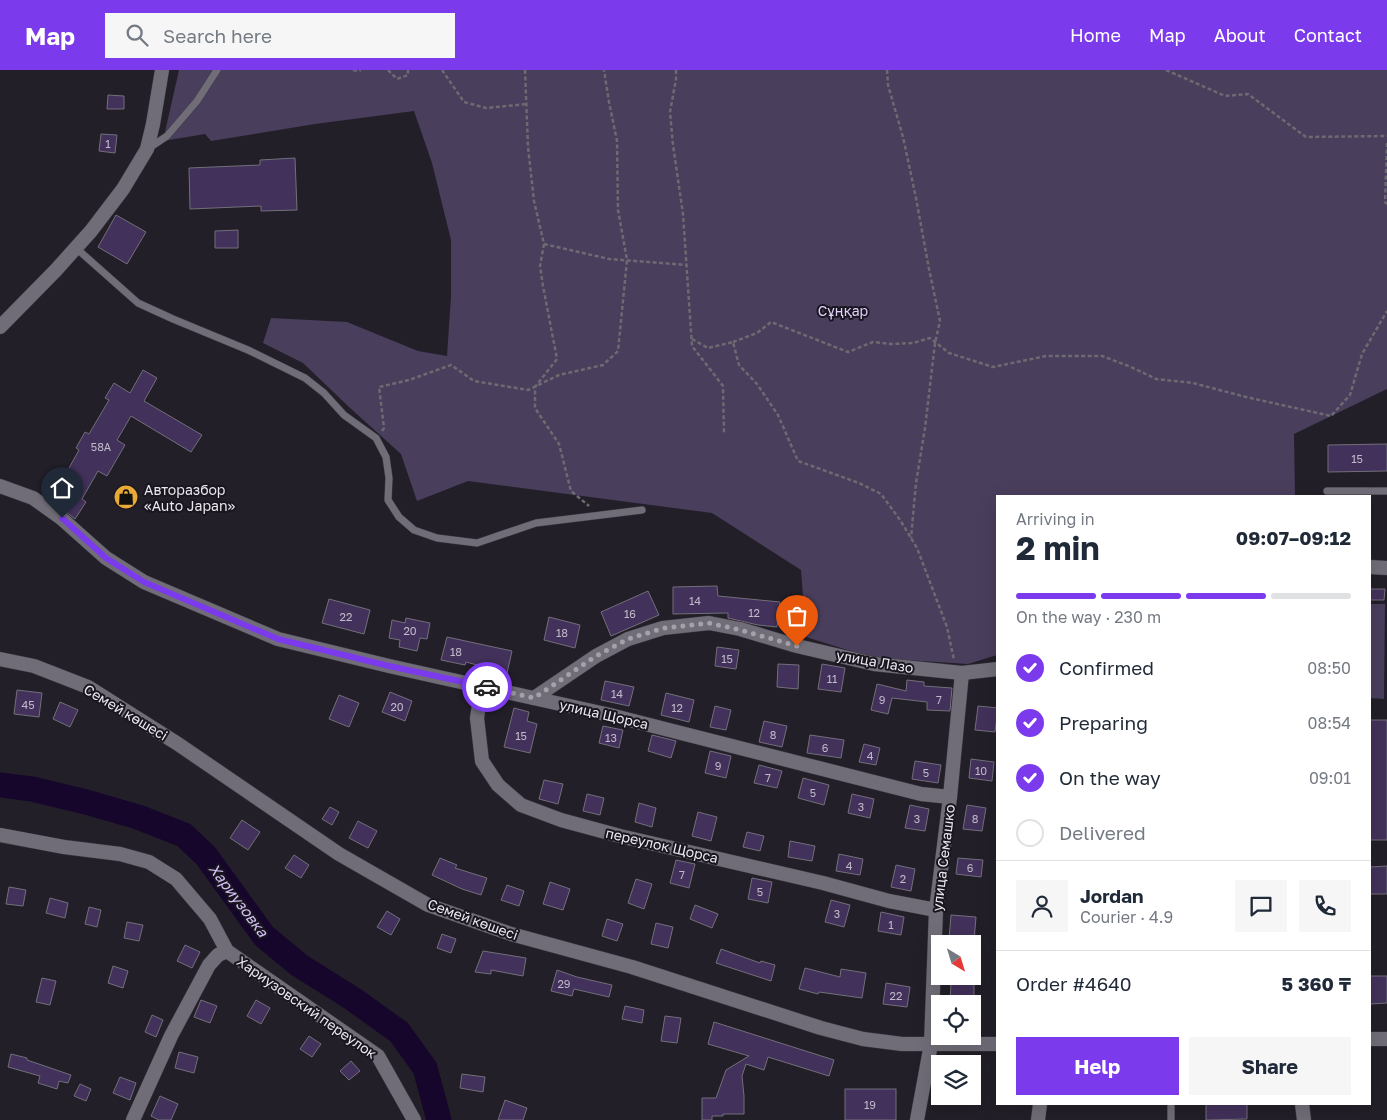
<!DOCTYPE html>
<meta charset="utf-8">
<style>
:root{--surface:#fff;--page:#f6f6f7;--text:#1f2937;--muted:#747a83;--line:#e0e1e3;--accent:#7c3aed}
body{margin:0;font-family:"Golos Text",sans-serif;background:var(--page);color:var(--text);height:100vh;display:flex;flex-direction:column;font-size:19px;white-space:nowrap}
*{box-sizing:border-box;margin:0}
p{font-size:16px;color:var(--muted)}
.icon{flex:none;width:28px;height:28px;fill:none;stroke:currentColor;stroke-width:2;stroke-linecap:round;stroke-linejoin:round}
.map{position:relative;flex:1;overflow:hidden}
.details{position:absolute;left:996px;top:425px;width:375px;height:610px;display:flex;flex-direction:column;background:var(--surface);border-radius:0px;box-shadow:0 5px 20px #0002}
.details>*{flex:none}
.needle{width:32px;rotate:142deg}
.buttons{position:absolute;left:931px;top:865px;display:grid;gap:10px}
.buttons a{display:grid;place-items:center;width:50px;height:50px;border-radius:0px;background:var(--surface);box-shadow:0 5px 20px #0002;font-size:25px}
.pin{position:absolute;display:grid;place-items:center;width:42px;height:42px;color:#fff;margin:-51px -21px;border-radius:50% 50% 50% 0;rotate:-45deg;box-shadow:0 0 5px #0007}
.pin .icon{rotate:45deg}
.courier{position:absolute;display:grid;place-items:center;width:50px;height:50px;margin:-25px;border:4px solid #7c3aed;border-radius:50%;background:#fff;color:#222;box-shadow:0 1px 6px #0007}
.overview em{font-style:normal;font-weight:700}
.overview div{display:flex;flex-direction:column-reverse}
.overview{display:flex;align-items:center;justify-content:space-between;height:85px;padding:0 20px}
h1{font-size:32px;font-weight:700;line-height:38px}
.bar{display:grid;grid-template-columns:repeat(4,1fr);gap:8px 5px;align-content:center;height:60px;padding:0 20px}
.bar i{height:6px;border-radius:4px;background:var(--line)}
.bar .selected{background:var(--accent)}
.bar p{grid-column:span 4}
.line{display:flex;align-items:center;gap:12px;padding:0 20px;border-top:1px solid var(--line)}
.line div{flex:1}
.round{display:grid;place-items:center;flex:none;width:52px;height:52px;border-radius:0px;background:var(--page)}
ol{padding:0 20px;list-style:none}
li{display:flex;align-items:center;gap:15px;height:55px}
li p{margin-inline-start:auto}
li .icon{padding:5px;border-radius:50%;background:var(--accent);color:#fff;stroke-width:4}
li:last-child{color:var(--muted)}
li i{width:28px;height:28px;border:2px solid var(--line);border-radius:50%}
.action{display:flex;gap:10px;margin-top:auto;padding:10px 20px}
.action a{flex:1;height:58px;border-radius:0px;background:var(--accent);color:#fff;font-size:20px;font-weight:700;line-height:58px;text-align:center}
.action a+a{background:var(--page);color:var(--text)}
header{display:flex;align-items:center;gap:30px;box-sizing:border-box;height:70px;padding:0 25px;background:var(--accent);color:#fff}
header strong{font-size:24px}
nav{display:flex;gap:28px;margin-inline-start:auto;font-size:18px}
.search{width:350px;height:45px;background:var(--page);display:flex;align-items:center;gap:12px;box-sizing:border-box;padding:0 18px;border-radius:0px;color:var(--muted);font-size:19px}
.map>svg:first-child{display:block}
.green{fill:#493e5c}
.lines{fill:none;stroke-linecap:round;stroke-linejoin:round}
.river{stroke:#17062b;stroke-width:25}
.building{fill:#42315a;stroke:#736f7a}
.service-casing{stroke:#3d3a42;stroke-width:8}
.minor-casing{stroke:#3d3a42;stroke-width:15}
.path{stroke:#6d6a72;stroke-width:2.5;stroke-dasharray:4 2.5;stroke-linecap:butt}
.service{stroke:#716d78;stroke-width:7}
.minor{stroke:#716d78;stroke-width:14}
.done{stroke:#a4a1a9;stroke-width:5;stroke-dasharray:0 9}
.route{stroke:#7c3aed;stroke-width:6}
.labels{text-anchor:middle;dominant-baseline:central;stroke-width:4;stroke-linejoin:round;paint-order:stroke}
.number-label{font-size:11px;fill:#c0bac9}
.park-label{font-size:14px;fill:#e0d1fc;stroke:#19161f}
.poi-label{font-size:14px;fill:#eae7ee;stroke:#19161f;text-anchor:start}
.street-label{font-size:14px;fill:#eae7ee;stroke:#19161f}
.water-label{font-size:15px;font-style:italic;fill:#d6c1fa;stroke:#19161f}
</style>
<header>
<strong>Map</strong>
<div class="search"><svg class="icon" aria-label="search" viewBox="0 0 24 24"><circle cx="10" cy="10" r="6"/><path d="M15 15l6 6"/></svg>Search here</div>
<nav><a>Home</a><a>Map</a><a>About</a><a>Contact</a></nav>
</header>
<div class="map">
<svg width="1387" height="1050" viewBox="0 0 1387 1050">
<rect width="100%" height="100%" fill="#221f28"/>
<!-- green -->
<g class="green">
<polygon points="179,0 1387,0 1387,319 1294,364 1295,426 998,426 997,585 968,594 873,588 806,567 801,500 712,443 468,411 417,431 401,384 349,337 303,293 263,273 271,248 347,252 418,281 447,286 451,226 451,170 432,93 414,41 315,54 211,71 205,64 163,71"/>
<polygon points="1370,534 1385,534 1384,629 1370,628"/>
</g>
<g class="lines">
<!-- river -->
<polyline class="river" points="0,715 32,719 86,732 138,747 184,765 206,786 264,866 299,895 353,929 399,962 425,998 439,1050"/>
</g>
<!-- building -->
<g class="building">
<polygon points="108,25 124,26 124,39 107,39"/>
<polygon points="101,64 117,65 115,83 99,81"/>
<polygon points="295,88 297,140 261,141 261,136 190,139 189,98 260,95 260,90"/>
<polygon points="116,145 146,162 127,194 98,177"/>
<polygon points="238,160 238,178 215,178 215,161"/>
<polygon points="143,300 157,308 144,331 202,365 191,382 131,346 117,370 125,375 107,406 98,401 82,429 86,432 75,449 47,427 55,413 59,416 79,380 76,378 85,362 89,364 109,330 105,328 114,313 130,323"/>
<polygon points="1387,374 1387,401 1328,402 1328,375"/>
<polygon points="717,516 718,526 780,532 777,557 758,555 728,548 728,543 673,544 673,517"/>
<polygon points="1370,519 1385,519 1384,530 1370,530"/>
<polygon points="648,521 659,545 611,566 601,542"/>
<polygon points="329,529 370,540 364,564 322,553"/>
<polygon points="549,547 580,555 575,578 544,570"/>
<polygon points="406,548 430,553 427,569 420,568 417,581 399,577 400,570 389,568 392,550 405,553"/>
<polygon points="447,567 512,581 507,603 466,592 465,595 441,590"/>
<polygon points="717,577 739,580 736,599 715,596"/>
<polygon points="778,594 799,595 798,619 777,617"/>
<polygon points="822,594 845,598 841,622 818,619"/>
<polygon points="907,610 924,612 924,616 952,618 950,641 927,640 927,632 892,628 888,644 871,640 877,614 906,621"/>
<polygon points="605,611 634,617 629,636 601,630"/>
<polygon points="17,620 42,623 39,647 14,644"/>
<polygon points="390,622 412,631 405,651 382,642"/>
<polygon points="666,623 694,630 689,652 661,645"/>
<polygon points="339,625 359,633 349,657 329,649"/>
<polygon points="60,632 78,640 70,657 53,649"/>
<polygon points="715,636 731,640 726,660 710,657"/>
<polygon points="978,636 998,638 995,662 975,660"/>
<polygon points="514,638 529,642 527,651 537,654 530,683 504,677"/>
<rect x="1370" y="650" width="17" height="120"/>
<polygon points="764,651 787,656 782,677 759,672"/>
<polygon points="603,656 623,660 619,678 599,673"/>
<polygon points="652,665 676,671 671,688 648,681"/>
<polygon points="810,665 844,670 841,688 807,683"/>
<polygon points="864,674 880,678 876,695 859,692"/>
<polygon points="710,681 731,686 726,708 705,703"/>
<polygon points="971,689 994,692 992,711 969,708"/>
<polygon points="915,691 941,695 938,713 912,709"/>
<polygon points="759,695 782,701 777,718 754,713"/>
<polygon points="803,708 829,715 824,735 798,728"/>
<polygon points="544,710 563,714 558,734 539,729"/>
<polygon points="587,724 604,728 600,745 583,741"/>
<polygon points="852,724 874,729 870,748 848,743"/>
<polygon points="639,733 656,738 652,757 635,752"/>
<polygon points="910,735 929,739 925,761 905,758"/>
<polygon points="967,735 986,738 982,761 963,759"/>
<polygon points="330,737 339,742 332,755 322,749"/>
<polygon points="698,742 717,747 711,771 692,766"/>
<polygon points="242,750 260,762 248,780 230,768"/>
<polygon points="358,751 377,761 368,778 349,768"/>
<polygon points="747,762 764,766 760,781 743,777"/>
<polygon points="790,771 815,776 812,791 788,787"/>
<polygon points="839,784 863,789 860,805 836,801"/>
<polygon points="294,785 309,795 301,808 285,798"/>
<polygon points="440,788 457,795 455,798 487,808 481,825 462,819 432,805"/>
<polygon points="958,788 983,790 981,807 956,804"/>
<polygon points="676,790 695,794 689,818 670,813"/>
<polygon points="896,795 915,799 911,821 891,817"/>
<polygon points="1387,796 1387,824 1370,824 1370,797"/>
<polygon points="752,808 772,812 768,833 748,829"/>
<polygon points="636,809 652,814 644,839 628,833"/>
<polygon points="550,812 570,819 563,840 543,834"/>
<polygon points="507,815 524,821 519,836 501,830"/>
<polygon points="9,817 26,820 23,836 6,834"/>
<polygon points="50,828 68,833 65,848 46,843"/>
<polygon points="831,830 850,835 844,857 825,852"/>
<polygon points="695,835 718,844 712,858 690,849"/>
<polygon points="89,837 101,840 97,857 85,854"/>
<polygon points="387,841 400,849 391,865 377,857"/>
<polygon points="881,842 904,847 901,865 878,861"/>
<polygon points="951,845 976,847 974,871 949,869"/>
<polygon points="607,849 623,854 617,871 602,866"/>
<polygon points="127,852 143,855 139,871 124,868"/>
<polygon points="656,853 673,857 668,878 651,874"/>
<polygon points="442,864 456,869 451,883 437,878"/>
<polygon points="185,875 200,882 192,898 177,891"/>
<polygon points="721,879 760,893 761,891 775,895 771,911 716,893"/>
<polygon points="483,881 526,888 523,906 491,900 491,904 475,902"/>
<polygon points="113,896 128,901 123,918 108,913"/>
<polygon points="805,898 840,907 841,899 866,903 862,928 819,922 818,924 799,919"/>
<polygon points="557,900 577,907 612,915 609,927 574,919 572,926 551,921"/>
<polygon points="1370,906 1387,906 1387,933 1370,934"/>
<polygon points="42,908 56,911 50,935 36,932"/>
<polygon points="886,913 910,917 907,937 883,934"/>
<polygon points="951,913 974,914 974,934 950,934"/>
<polygon points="201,930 217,936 210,953 194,947"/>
<polygon points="256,930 270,938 261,954 247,946"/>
<polygon points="625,936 644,940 642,953 622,949"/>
<polygon points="152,945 163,950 156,967 145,962"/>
<polygon points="665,946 681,948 677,973 661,971"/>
<polygon points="714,952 834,990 829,1006 768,987 764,1000 746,994 742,1006 744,1026 744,1044 723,1044 723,1046 712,1046 712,1050 702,1050 702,1028 716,1028 726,1000 749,986 708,974"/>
<polygon points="309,966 321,974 312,987 300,979"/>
<polygon points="179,982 198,987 194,1003 175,998"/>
<polygon points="11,984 27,988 27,990 71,1005 68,1013 59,1011 57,1019 38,1013 40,1006 8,997"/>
<polygon points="351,991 360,1001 349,1010 340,1001"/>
<polygon points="462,1004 485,1007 483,1022 460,1018"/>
<polygon points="120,1007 136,1013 130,1030 113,1023"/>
<polygon points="80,1014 91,1019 86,1031 74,1026"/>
<rect x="845" y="1019" width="51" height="31"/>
<polygon points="160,1026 178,1034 171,1050 159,1050 151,1046"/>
<polygon points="505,1030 527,1038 523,1050 498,1050"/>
<polygon points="1206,1034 1247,1034 1247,1049 1206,1050"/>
</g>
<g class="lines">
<defs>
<g id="service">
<polyline points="149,78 167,66 197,31 217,0"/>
<polyline points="76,178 138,233 173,249 248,280 305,308 324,323 344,345 376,368 386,387 389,408 388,430 399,447 414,460 437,468 477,473 536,453 642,440"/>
<polyline points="1327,421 1387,421"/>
<polyline points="1171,1034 1171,1050"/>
</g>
<g id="minor">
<polyline points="0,257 56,200 91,161 123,119 147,79 153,54 162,0"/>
<polyline points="0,416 33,428 61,448 106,488 144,512 278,569 389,596 610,645 921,724 950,727"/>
<polyline points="1370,497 1387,498"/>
<polyline points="0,589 34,596 88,617 178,674 339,784 428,835 511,864 632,897 821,958 863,969 902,974 998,974"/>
<polyline points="482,616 477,648 482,691 498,715 521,735 561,750 620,766 823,813 889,831 936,840"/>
<polyline points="534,628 596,586 628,569 663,558 709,553 740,559 797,576 874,594 962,603 998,599"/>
<polyline points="0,765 64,777 120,784 149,792 176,809 210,849 227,881 378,986 414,1050"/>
<polyline points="1370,969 1387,969"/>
<polyline points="1302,1034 1304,1050"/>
<polyline points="133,1050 171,966 209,895 218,885 227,881"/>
<polyline points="917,1050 931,974 936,840 950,727 962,603"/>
<polyline points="1038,1050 1040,1034"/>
</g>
</defs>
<!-- service casing -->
<use href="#service" class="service-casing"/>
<!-- minor casing -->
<use href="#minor" class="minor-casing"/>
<!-- path -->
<g class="path">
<polyline points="353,0 358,1 361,0"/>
<polyline points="388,0 397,9 408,5 408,0"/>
<polyline points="442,0 464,32 486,38 527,34"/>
<polyline points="525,0 528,77 534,131 544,174 609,189 687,195"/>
<polyline points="676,0 676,9 670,42 673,75 683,144 692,276 723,316 724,363"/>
<polyline points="887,0 888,15 903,67 916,128 929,199 940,251 935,273 925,358 916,413 911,468"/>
<polyline points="1166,0 1225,26 1248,24 1306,67 1387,66"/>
<polyline points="1387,73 1385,132 1387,134"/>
<polyline points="544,174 540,196 543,216 557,289 535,317 535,338 559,374 571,421 589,436"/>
<polyline points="692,269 708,278 733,272 739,295 757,314 778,345 798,391 859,413 881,424 900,450 917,478 947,557 954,590"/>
<polyline points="733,272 757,263 771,252 848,282 873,272 892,274 913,273 930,268 949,283 993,297 1046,286 1102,286 1131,297 1156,309 1193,313 1246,327 1331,346 1350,325 1362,284 1387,241"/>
<polyline points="382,361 384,358 379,317 409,310 451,295 474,311 528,320 559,305 603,295 618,281 627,190 618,140 617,71 609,32 604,0"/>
</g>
<!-- service -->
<use href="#service" class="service"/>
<!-- minor -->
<use href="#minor" class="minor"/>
</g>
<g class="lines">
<!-- done -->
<polyline class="done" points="487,617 534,628 596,586 628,569 664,558 709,553 740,560 797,576"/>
<!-- route -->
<polyline class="route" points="62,448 106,488 144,512 278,569 389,596 487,617"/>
</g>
<!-- icons -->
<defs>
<symbol id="shop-disc" viewBox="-11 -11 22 22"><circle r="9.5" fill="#eaaa38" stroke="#19161f"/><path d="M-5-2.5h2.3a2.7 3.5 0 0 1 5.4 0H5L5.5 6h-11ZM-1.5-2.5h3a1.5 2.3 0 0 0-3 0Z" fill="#111"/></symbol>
</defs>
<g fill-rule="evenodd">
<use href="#shop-disc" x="112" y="413" width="28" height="28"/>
</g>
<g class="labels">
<!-- number labels -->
<g class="number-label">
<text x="108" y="73">1</text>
<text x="101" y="376">58А</text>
<text x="1357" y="388">15</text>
<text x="695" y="530">14</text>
<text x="754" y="542">12</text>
<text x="630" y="543">16</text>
<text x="346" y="546">22</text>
<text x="410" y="560">20</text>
<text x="562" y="562">18</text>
<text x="456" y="581">18</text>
<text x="727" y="588">15</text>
<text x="832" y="608">11</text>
<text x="617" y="623">14</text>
<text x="882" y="629">9</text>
<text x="939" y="629">7</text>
<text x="28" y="634">45</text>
<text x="397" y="636">20</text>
<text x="677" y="637">12</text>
<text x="773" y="664">8</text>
<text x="521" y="665">15</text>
<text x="611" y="667">13</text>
<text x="825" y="677">6</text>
<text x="870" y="685">4</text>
<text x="718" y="695">9</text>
<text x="981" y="700">10</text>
<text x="926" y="702">5</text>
<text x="768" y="707">7</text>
<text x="813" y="722">5</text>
<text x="861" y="736">3</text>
<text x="917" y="748">3</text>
<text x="975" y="748">8</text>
<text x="849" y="795">4</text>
<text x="970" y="797">6</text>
<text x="682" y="804">7</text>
<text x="903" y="808">2</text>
<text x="760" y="821">5</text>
<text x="837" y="843">3</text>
<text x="891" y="854">1</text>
<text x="564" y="913">29</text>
<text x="896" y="925">22</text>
<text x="870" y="1034">19</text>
</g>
<!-- park labels -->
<g class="park-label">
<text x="843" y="240">Сұңқар</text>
</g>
<!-- poi labels -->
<g class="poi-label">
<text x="144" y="419">Авторазбор<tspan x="144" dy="16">«Auto Japan»</tspan></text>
</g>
<!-- street labels -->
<g class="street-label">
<text transform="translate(875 591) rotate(10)">улица Лазо</text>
<text transform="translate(126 642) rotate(31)">Семей көшесі</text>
<text transform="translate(604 644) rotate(13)">улица Щорса</text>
<text transform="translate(662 775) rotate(13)">переулок Щорса</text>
<text transform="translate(943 788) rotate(-83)">улица Семашко</text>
<text transform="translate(473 849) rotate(20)">Семей көшесі</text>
<text transform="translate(307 937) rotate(35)">Хариузовский переулок</text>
</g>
<!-- water labels -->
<g class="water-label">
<text transform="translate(239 830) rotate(53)">Хариузовка</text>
</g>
</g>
</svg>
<div class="buttons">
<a><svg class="needle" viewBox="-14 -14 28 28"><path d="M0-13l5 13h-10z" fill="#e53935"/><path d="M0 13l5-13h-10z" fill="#747a83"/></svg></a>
<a><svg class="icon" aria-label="locate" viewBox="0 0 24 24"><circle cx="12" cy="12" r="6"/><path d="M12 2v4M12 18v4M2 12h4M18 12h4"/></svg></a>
<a><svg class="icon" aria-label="layers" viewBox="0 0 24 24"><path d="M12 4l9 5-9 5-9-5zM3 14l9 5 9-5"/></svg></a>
</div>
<div class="pin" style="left:797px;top:576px;background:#ea580c"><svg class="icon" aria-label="bag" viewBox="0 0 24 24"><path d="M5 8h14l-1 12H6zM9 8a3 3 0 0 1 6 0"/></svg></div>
<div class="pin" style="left:62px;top:448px;background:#1f2937"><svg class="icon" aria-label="home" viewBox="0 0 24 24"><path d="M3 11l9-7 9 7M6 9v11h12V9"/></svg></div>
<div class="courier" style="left:487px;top:617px"><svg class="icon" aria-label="car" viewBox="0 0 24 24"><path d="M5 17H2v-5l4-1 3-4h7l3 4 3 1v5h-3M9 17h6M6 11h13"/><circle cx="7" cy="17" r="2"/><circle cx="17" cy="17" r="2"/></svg></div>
<section class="details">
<div class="overview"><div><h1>2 min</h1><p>Arriving in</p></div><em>09:07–09:12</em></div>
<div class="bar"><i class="selected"></i><i class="selected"></i><i class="selected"></i><i></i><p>On the way · 230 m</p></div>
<ol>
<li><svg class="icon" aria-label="check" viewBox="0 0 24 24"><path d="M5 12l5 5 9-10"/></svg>Confirmed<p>08:50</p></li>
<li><svg class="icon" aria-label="check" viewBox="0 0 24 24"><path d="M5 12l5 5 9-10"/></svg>Preparing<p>08:54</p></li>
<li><svg class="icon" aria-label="check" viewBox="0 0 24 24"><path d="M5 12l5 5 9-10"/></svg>On the way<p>09:01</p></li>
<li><i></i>Delivered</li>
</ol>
<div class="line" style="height:90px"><a class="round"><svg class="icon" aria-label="person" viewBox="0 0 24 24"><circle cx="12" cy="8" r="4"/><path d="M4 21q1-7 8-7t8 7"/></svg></a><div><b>Jordan</b><p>Courier · 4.9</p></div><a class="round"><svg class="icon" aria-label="chat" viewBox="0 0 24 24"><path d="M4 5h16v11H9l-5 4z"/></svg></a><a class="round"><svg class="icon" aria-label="phone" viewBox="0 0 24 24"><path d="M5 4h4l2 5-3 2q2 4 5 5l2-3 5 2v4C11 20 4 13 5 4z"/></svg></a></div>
<div class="line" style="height:65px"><div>Order #4640</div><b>5 360 ₸</b></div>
<div class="action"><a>Help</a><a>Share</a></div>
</section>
</div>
